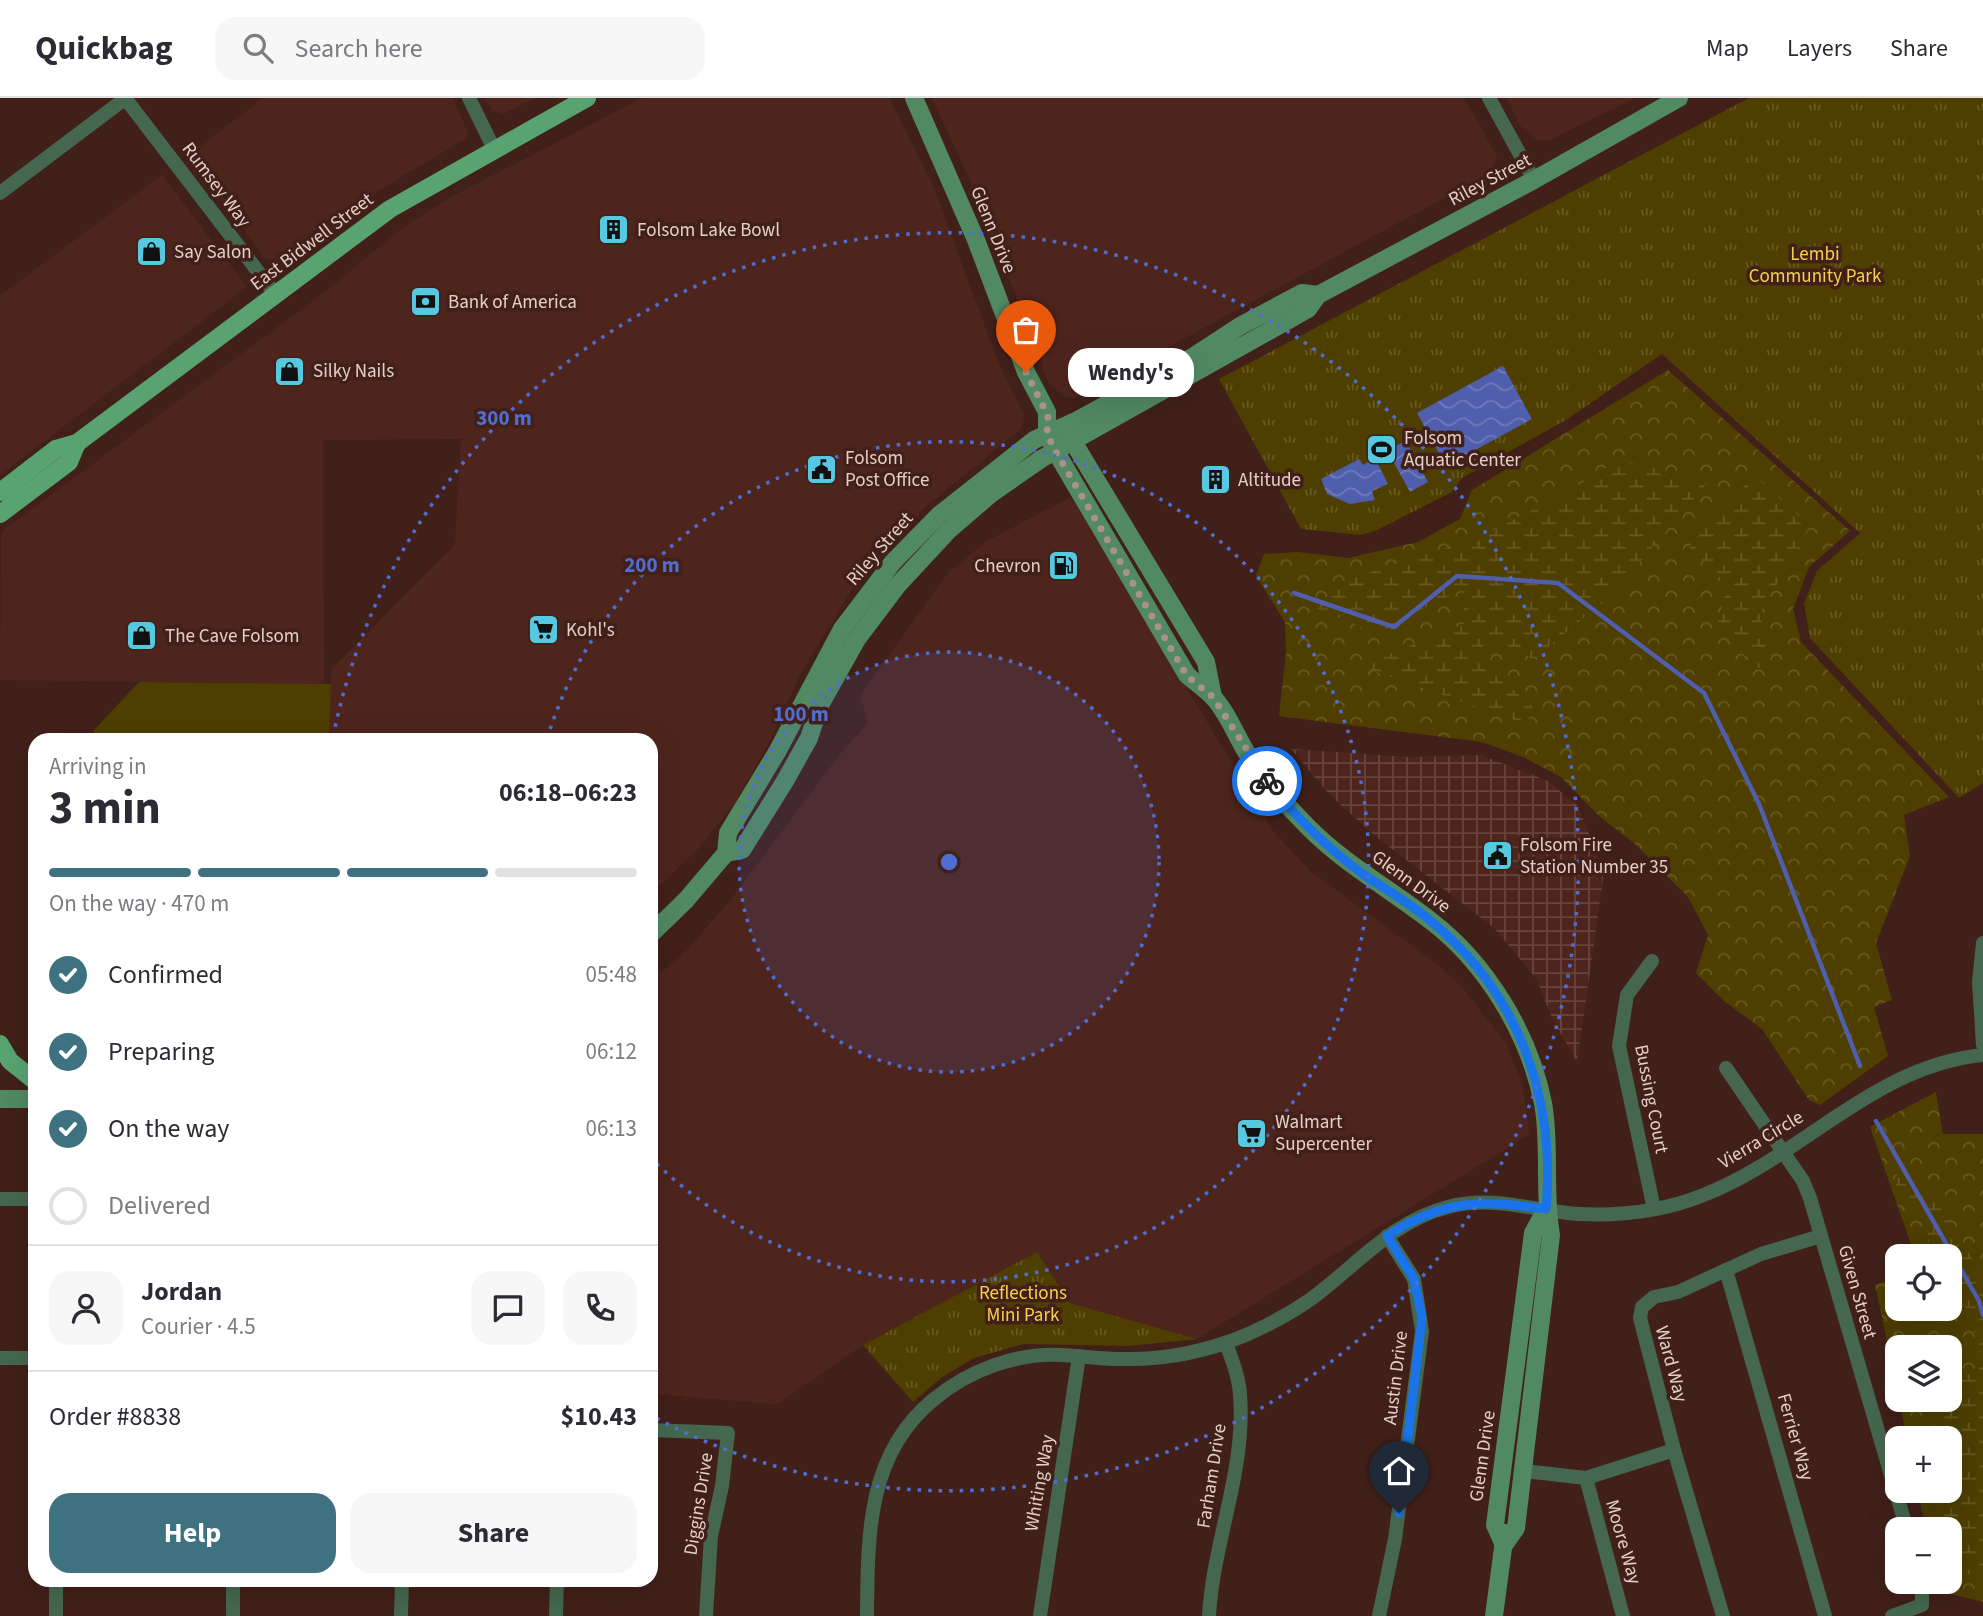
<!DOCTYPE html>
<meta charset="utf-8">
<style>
:root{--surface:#fff;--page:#f7f7f7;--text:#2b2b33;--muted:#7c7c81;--line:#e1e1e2;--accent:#3e7281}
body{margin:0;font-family:"Source Sans 3",sans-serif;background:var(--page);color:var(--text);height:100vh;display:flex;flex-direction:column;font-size:26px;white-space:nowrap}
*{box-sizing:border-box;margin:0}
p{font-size:23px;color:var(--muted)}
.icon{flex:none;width:38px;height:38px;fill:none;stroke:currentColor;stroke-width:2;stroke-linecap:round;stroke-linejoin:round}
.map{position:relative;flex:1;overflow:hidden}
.panel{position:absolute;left:28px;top:635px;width:630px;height:854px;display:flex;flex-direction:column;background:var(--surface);border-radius:21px;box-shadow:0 7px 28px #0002}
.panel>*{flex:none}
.controls{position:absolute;left:1885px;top:1146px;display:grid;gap:14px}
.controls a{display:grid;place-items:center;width:77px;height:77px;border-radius:14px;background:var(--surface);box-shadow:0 7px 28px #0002;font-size:35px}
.pin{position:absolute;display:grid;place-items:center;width:60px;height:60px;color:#fff;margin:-72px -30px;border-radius:50% 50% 50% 0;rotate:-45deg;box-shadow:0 0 7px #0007}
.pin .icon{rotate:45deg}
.courier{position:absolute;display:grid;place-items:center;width:70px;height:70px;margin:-35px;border:5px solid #1a73e8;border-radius:50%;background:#fff;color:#222;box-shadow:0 2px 9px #0007}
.bubble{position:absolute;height:49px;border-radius:21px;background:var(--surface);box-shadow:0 7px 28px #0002;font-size:23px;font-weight:700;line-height:49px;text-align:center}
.overview em{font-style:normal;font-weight:700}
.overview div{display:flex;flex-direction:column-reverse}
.overview{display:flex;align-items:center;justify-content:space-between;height:119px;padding:0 21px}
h1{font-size:46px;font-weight:700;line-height:52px}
.bar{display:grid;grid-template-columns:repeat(4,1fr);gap:10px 7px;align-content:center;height:84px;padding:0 21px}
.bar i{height:9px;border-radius:5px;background:var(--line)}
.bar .current{background:var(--accent)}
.bar p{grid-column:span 4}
.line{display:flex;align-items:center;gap:18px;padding:0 21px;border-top:2px solid var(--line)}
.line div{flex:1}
.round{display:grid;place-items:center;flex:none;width:74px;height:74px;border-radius:21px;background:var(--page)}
ol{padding:0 21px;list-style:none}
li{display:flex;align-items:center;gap:21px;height:77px}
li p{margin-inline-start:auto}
li .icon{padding:7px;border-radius:50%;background:var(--accent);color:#fff;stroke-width:4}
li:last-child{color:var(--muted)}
li i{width:38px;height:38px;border:4px solid var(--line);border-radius:50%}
.primary-button{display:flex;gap:14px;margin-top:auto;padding:14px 21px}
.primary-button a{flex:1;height:80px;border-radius:21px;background:var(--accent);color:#fff;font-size:28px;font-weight:700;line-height:80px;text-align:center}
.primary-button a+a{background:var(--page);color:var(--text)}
header{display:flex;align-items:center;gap:42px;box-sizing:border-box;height:98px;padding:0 35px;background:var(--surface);border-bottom:2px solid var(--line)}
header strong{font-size:33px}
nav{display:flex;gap:38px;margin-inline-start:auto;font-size:24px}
.search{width:490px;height:63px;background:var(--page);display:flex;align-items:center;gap:18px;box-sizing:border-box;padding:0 24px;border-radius:21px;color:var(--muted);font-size:26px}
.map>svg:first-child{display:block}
.built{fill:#4e251d}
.industrial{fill:url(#industrial-grid)}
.green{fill:#4e3e00}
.forest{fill:url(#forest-crowns)}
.wetland{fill:url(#wetland-marsh)}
.park{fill:url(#park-tufts)}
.water{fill:url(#water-waves)}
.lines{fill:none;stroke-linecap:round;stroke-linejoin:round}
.stream{stroke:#4f5ead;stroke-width:4.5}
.street{stroke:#45674f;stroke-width:14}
.secondary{stroke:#518962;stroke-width:18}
.primary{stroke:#59a371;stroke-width:18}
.done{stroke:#ab918b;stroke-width:7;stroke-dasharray:0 12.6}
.route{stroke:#1a73e8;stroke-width:9}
.ring{fill:none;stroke:#4f6ed4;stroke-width:3.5;stroke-dasharray:3.5 7}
.labels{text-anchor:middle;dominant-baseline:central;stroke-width:7;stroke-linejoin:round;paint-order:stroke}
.street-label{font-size:19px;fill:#e4cec8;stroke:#412019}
.poi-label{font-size:19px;fill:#e4cec8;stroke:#412019;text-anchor:start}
.park-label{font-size:19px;fill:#f7d147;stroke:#412019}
.centre{fill:#4f6ed4;stroke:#412019;stroke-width:3.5}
.ring-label{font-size:21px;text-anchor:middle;font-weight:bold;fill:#4f6ed4;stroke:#412019;stroke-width:7;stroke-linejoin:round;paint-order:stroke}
</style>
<header>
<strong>Quickbag</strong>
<div class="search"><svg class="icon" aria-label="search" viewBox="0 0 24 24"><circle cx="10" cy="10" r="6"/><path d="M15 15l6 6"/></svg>Search here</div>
<nav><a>Map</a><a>Layers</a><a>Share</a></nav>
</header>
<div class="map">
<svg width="1983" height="1518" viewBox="0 0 1983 1518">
<defs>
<pattern id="industrial-grid" width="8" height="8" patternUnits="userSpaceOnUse" patternTransform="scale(1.75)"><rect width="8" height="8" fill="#4e251d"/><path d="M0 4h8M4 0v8" fill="none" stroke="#67433c"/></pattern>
<pattern id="forest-crowns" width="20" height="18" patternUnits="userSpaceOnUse" patternTransform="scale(1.75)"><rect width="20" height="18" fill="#4e3e00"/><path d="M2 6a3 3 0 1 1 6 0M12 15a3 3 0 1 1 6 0" fill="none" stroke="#675924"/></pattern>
<pattern id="wetland-marsh" width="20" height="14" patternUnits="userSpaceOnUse" patternTransform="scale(1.75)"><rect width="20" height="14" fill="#4e3e00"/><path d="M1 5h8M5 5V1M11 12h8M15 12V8" fill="none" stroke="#675924"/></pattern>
<pattern id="park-tufts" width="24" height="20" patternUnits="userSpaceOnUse" patternTransform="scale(1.75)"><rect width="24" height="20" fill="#4e3e00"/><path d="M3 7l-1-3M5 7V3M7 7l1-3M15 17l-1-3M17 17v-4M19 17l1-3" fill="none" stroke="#675924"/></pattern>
<pattern id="water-waves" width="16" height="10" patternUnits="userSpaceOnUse" patternTransform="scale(1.75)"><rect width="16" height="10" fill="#4f5ead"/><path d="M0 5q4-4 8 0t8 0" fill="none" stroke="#717bba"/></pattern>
</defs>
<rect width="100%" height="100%" fill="#412019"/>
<!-- built -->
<g class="built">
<polygon points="263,0 453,0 468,35 465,41 338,117 278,163 271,163 264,159 188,58"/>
<polygon points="484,0 537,0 502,16 492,12"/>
<polygon points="642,0 889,0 935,92 998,264 1024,317 1022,330 924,410 851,493 799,579 769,645 735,705 698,751 651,796 651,642 329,642 331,572 455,446 461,341 323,342 324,586 0,582 1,434 322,196 404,129 447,101"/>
<polygon points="932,0 1464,0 1497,58 1491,74 1483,79 1074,300 1064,298 1049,286 983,111"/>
<polygon points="1506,0 1635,0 1550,42 1537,42 1522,30"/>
<polygon points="162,77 247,189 0,377 0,198"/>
<polygon points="1071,399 1273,733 1310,773 1438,867 1463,890 1506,945 1522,986 1530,1036 1197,1241 1068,1205 863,1247 778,1306 651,1296 651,883 686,853 729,804 836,661 868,625 860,597 948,475 987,443"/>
</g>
<!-- industrial -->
<polygon class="industrial" points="1291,651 1409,659 1481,657 1548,683 1578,708 1604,774 1577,964 1552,920 1536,880 1494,830 1374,737 1330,697"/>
<!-- green -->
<polygon class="green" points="139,584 331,586 329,642 94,642 94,632"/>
<!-- forest -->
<g class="forest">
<polygon points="1668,272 1850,433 1809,469 1793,511 1801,544 1949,699 1904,717 1910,758 1876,845 1892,902 1874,909 1888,958 1820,1007 1809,1002 1762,931 1724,903 1696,875 1708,837 1688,799 1635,746 1599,718 1561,679 1523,659 1482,644 1279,618 1286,555 1285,524 1256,478 1264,456 1298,454 1348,460 1418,444 1460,421 1472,392"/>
<polygon points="1936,994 1943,1036 1983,1036 1983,1504 1939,1493 1937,1484 1950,1484 1950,1432 1926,1431 1918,1393 1950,1393 1950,1340 1907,1340 1899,1302 1950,1302 1950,1250 1897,1250 1897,1290 1875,1187 1897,1179 1897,1211 1950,1211 1950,1158 1915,1158 1870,1029"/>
</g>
<!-- wetland -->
<g class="wetland">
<polygon points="1620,361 1707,385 1613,496 1533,561 1491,539 1474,558 1533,609 1527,626 1359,568 1464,526 1464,491 1374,534 1316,510 1352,480 1474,441 1561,398"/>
<polygon points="1755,378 1810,428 1760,515 1768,562 1756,572 1718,524 1728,487 1689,449 1708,421"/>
<polygon points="1897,1069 1947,1114 1983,1182 1983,1260 1968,1213 1950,1190 1950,1158 1932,1158 1925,1122 1896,1094"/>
<polygon points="1983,1264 1983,1479 1958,1474 1958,1442 1942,1423 1943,1393 1950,1393 1950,1340 1930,1340 1953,1289"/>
</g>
<!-- park -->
<g class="park">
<polygon points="1749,0 1983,0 1983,685 1959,700 1810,540 1804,506 1817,473 1860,435 1662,256 1566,322 1462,380 1452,394 1377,432 1361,437 1301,431 1219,281"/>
<polygon points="1037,1154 1069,1205 1197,1241 1129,1248 1023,1246 974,1260 941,1280 913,1304 863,1247"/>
</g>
<!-- water -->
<g class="water">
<polygon points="1503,268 1532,321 1446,368 1417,315"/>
<polygon points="1406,343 1428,384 1410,394 1387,352"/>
<polygon points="1375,360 1388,386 1372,393 1375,402 1350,406 1327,396 1321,381 1359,361 1363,367"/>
</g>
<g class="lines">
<!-- stream -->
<g class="stream">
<polyline points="1294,495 1394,529 1457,478 1558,485 1704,595 1759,706 1860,968"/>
<polyline points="1876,1023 1979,1203 1983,1217"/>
</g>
<!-- street -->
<g class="street">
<polyline points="125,0 276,197"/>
<polyline points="469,0 494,51"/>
<polyline points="1489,0 1534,82"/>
<polyline points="0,95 126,0"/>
<polyline points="1983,845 1979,884 1983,947"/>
<polyline points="1652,863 1627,897 1619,948 1654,1111"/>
<polyline points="1726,970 1803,1083 1810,1100 1907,1432"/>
<polyline points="0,1101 35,1101"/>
<polyline points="1726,1172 1825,1518"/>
<polyline points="0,1260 35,1260"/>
<polyline points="651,1332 728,1335 722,1388 711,1438 706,1518"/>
<polyline points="1524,1373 1586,1380 1674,1352"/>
<polyline points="1586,1380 1623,1518"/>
<polyline points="56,1518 56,1482"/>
<polyline points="233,1518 233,1482"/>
<polyline points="401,1518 402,1482"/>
<polyline points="556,1518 557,1482"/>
<path d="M867 1518C868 1439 866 1357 933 1302 969 1272 1015 1255 1061 1257 1084 1258 1107 1262 1130 1261 1162 1261 1195 1255 1225 1245 1256 1234 1285 1219 1311 1201 1356 1168 1392 1123 1448 1109 1493 1097 1534 1113 1578 1116 1619 1118 1663 1113 1701 1098 1801 1060 1872 968 1983 957"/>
<polyline points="1040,1518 1079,1258"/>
<path d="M1209 1518C1213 1444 1246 1372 1240 1297 1239 1279 1232 1262 1226 1245"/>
<polyline points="1379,1518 1395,1441 1422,1233 1414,1181 1387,1138"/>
<polyline points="1723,1518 1674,1352 1640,1220 1642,1209 1654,1199 1678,1194 1761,1156 1821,1138"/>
<polyline points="1892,1518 1922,1507 1922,1484"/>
</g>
<!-- secondary -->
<g class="secondary">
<path d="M914 0 976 142 1026 274 1047 314V336L1056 354 1187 577C1195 584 1204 590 1212 598 1227 613 1236 638 1248 657 1265 683 1286 707 1309 730 1346 767 1390 791 1431 823 1487 866 1529 936 1543 1005 1551 1049 1543 1093 1551 1137L1516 1430 1504 1447"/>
<polyline points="1069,337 1206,564 1213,599"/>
<polyline points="726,755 742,752 785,683 809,640 820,607 857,541 897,488 949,432 992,395 1041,361 1308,211 1318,197 1534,82 1679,0"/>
<polyline points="651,836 686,802 726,755 728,735 777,654 842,531 893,464 939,417 1034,342 1078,322 1191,260 1240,228 1302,195 1318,197"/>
<polyline points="0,1001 35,1001"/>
<polyline points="1504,1447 1495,1427 1533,1135 1546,1111"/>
<polyline points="1494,1518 1505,1435"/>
</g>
<!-- primary -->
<g class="primary">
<polyline points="0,394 56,351 77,345 390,111 587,0"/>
<polyline points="0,416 69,364 77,345"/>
<polyline points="0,946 10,963 35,983"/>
</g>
</g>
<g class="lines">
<!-- done -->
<polyline class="done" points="1026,274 1048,318 1047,336 1056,354 1187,578 1213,599 1267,683"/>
<!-- route -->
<path class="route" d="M1267 683C1295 718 1327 750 1363 776 1386 792 1412 806 1433 825 1519 896 1556 1001 1546 1111 1482 1102 1443 1101 1387 1138L1414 1181 1422 1220 1399 1415"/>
</g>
<!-- distance rings -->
<circle cx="949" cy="764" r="210" fill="#4f6ed4" fill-opacity=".12"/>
<g class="ring">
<circle cx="949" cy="764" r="210"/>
<path d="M547 641A420 420 0 1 1 652 1061"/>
<path d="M333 639A629 629 0 1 1 654 1319"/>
</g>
<!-- icons -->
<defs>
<symbol id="building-square" viewBox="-11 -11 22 22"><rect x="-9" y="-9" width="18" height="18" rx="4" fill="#56c9e0" stroke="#412019"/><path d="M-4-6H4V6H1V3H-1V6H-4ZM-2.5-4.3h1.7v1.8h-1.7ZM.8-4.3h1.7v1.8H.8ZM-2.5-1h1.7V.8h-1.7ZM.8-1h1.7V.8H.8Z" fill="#111"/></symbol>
<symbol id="shop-square" viewBox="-11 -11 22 22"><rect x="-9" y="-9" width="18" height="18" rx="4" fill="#56c9e0" stroke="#412019"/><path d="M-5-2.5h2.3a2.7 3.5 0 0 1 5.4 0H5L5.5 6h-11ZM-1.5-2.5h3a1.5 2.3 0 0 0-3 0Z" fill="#111"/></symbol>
<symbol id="bank-square" viewBox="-11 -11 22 22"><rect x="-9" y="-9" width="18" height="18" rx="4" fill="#56c9e0" stroke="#412019"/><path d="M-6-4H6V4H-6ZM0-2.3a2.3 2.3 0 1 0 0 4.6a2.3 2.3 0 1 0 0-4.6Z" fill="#111"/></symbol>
<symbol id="stadium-square" viewBox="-11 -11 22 22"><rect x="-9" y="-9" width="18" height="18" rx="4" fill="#56c9e0" stroke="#412019"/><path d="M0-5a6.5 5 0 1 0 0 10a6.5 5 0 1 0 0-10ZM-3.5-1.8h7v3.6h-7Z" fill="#111"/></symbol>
<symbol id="civic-square" viewBox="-11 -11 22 22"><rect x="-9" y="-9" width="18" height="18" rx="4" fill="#56c9e0" stroke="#412019"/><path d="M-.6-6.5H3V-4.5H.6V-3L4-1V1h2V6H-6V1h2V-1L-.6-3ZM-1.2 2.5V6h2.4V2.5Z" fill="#111"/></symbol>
<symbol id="fuel-square" viewBox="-11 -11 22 22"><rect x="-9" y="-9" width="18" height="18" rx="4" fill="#56c9e0" stroke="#412019"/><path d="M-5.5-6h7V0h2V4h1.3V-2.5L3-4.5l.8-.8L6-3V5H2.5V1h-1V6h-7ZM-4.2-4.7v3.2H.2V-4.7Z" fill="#111"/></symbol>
<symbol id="supermarket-square" viewBox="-11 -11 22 22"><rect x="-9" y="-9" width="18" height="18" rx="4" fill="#56c9e0" stroke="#412019"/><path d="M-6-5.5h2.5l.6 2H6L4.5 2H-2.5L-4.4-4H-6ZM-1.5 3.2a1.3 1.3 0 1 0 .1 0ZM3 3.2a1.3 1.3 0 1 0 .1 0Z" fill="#111"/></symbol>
</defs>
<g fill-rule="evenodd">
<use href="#building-square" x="596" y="114" width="35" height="35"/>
<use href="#shop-square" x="134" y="136" width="35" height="35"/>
<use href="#bank-square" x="408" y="186" width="35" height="35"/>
<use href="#shop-square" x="272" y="256" width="35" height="35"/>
<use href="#stadium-square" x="1364" y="334" width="35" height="35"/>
<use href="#civic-square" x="804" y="354" width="35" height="35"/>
<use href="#building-square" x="1198" y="364" width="35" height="35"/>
<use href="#fuel-square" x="1046" y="450" width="35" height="35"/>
<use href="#supermarket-square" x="526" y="514" width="35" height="35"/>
<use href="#shop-square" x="124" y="520" width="35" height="35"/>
<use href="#civic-square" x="1480" y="740" width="35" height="35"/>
<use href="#supermarket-square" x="1234" y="1018" width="35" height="35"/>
</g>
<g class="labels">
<!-- street labels -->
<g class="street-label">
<text transform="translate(1490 82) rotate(-28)">Riley Street</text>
<text transform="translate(216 87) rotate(53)">Rumsey Way</text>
<text transform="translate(993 132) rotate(68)">Glenn Drive</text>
<text transform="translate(312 144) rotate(-37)">East Bidwell Street</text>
<text transform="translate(880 451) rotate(-49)">Riley Street</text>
<text transform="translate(1411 784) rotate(36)">Glenn Drive</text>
<text transform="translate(1651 1001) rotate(79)">Bussing Court</text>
<text transform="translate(1761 1042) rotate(-31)">Vierra Circle</text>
<text transform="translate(1857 1194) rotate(74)">Given Street</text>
<text transform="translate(1671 1266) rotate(75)">Ward Way</text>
<text transform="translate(1396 1280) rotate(-83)">Austin Drive</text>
<text transform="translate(1795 1339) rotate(74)">Ferrier Way</text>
<text transform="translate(1483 1358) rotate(-82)">Glenn Drive</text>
<text transform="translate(1212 1378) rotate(-81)">Farham Drive</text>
<text transform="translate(1040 1385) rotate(-80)">Whiting Way</text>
<text transform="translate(699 1406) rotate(-81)">Diggins Drive</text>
<text transform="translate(1623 1444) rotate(74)">Moore Way</text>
</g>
<!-- poi labels -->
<g class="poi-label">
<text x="637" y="132">Folsom Lake Bowl</text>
<text x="174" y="154">Say Salon</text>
<text x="448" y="204">Bank of America</text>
<text x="313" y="273">Silky Nails</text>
<text x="1404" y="340">Folsom<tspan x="1404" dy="22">Aquatic Center</tspan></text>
<text x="845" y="360">Folsom<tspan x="845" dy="22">Post Office</tspan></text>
<text x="1238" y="382">Altitude</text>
<text x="1041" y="468" text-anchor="end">Chevron</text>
<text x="566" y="532">Kohl's</text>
<text x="165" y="538">The Cave Folsom</text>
<text x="1520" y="747">Folsom Fire<tspan x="1520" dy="22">Station Number 35</tspan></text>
<text x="1275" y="1024">Walmart<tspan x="1275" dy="22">Supercenter</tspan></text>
</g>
<!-- park labels -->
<g class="park-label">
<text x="1815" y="156">Lembi<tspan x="1815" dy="22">Community Park</tspan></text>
<text x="1023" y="1195">Reflections<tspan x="1023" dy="22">Mini Park</tspan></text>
</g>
</g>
<circle cx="949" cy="764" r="10" class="centre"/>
<g class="ring-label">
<text x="504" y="327">300 m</text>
<text x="652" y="474">200 m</text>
<text x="801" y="623">100 m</text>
</g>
</svg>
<div class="controls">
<a><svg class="icon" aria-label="locate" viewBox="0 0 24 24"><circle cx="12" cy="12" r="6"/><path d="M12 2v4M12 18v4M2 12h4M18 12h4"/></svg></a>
<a><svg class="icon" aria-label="layers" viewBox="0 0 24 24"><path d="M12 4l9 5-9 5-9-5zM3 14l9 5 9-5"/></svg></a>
<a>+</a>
<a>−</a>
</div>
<div class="pin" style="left:1026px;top:274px;background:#ea580c"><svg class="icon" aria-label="bag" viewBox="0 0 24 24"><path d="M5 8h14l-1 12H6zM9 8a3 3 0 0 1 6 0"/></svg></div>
<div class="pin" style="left:1399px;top:1415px;background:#1f2937"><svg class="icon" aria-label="home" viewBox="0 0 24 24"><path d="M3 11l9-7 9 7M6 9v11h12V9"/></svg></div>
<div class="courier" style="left:1267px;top:683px"><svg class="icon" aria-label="bike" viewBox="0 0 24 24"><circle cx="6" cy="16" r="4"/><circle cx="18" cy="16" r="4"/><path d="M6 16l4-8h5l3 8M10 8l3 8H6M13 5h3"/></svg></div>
<div class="bubble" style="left:1068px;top:250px;width:126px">Wendy's</div>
<section class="panel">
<div class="overview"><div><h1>3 min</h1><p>Arriving in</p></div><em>06:18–06:23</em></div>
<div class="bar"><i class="current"></i><i class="current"></i><i class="current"></i><i></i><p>On the way · 470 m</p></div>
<ol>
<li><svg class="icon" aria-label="check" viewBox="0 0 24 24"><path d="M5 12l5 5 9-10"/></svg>Confirmed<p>05:48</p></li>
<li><svg class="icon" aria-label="check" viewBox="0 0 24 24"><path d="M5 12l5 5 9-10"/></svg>Preparing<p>06:12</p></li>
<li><svg class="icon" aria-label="check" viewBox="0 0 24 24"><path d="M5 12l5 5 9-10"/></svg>On the way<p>06:13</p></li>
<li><i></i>Delivered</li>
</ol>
<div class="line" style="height:126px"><a class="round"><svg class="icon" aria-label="person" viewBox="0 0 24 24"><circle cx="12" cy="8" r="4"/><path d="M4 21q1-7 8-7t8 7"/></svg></a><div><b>Jordan</b><p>Courier · 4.5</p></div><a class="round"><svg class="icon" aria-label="chat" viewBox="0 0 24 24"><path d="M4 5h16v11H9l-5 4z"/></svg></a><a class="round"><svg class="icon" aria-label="phone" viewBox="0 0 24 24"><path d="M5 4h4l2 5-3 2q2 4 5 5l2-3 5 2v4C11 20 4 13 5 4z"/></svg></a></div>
<div class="line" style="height:91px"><div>Order #8838</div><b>$10.43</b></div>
<div class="primary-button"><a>Help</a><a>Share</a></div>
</section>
</div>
